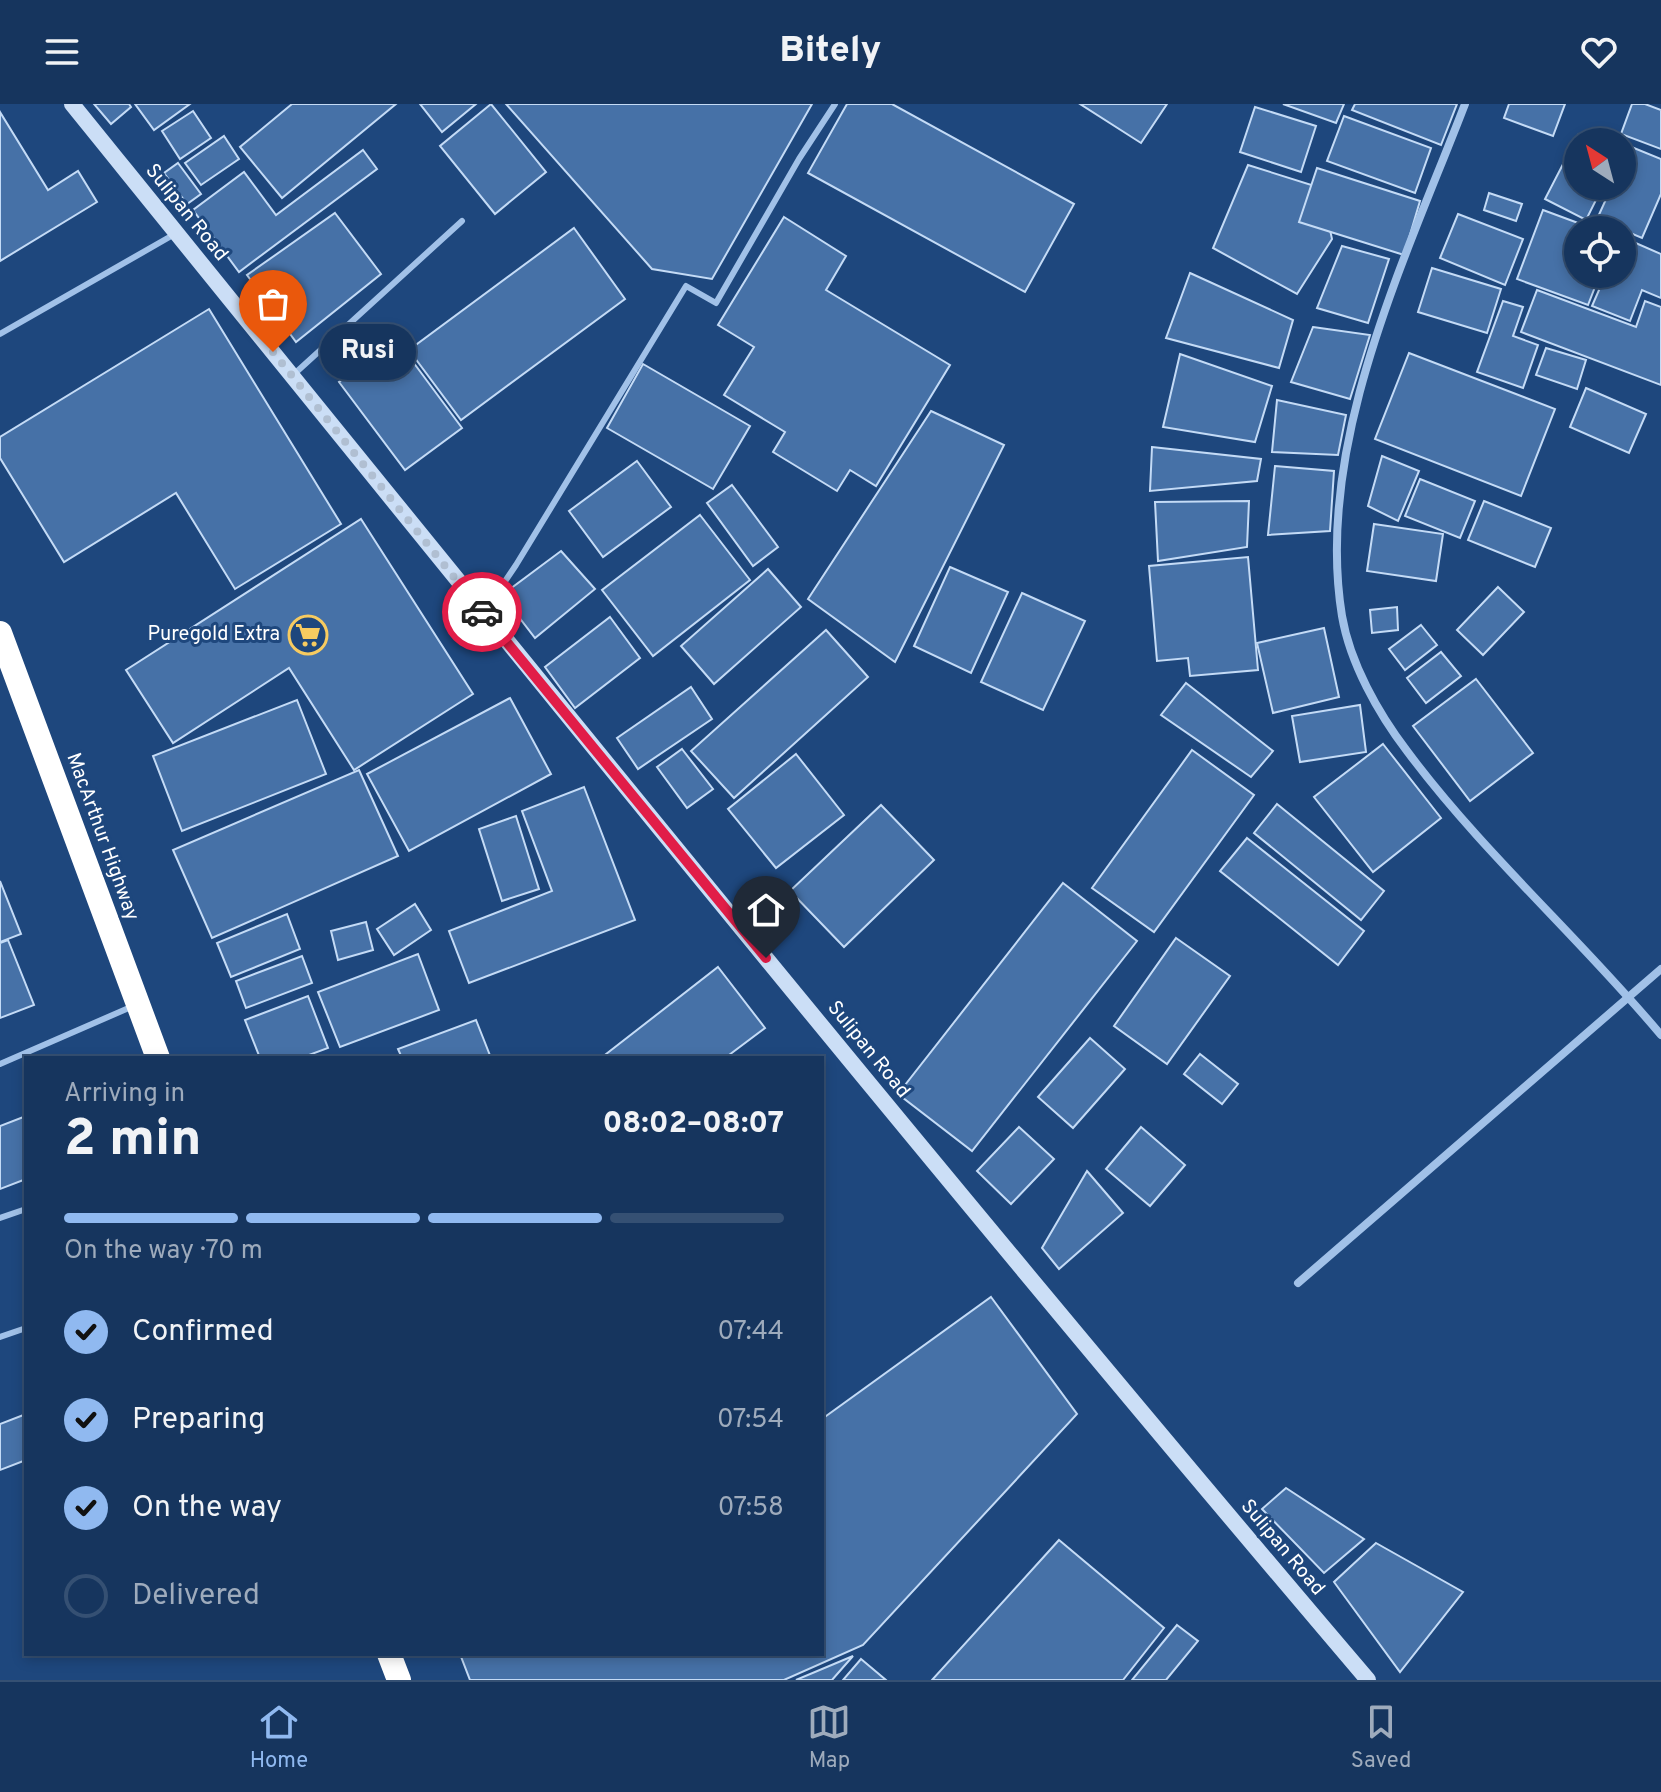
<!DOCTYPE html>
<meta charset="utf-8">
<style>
:root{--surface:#16355e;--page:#1f3d64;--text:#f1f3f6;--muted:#9eabbc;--line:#355073;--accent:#90b9f0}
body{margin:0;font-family:Overpass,sans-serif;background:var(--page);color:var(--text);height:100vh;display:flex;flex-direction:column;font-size:30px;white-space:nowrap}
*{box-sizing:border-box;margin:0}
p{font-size:26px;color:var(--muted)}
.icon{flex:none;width:44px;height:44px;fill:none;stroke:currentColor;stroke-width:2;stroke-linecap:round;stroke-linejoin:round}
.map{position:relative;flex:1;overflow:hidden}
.side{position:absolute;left:24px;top:952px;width:800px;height:600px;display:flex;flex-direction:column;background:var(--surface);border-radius:0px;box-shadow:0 4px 12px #0003,0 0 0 2px var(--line)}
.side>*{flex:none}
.needle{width:52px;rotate:324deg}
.buttons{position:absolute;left:1564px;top:24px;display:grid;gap:16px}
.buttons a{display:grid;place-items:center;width:72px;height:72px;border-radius:50%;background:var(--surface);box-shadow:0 4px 12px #0003,0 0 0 2px var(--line);font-size:40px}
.pin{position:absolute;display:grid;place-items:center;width:68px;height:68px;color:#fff;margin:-82px -34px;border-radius:50% 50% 50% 0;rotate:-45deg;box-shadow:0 0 8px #0007}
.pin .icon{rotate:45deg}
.courier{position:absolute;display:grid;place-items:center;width:80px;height:80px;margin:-40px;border:6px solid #e11d48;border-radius:50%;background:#fff;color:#222;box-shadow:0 2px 10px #0007}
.bubble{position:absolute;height:56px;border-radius:28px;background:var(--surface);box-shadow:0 4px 12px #0003,0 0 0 2px var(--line);font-size:26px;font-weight:800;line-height:56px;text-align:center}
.headline em{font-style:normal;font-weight:800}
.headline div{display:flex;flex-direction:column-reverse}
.headline{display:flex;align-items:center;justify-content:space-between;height:136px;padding:0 40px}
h1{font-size:52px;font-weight:800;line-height:60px}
.bar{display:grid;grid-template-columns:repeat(4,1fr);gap:12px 8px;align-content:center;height:96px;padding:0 40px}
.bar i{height:10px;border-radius:6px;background:var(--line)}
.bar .current{background:var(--accent)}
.bar p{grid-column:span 4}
ol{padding:0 40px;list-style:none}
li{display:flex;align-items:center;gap:24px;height:88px}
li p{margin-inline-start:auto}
li .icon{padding:8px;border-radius:50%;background:var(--accent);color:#111;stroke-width:4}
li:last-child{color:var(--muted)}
li i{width:44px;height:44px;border:4px solid var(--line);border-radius:50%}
header{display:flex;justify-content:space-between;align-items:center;height:104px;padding:0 40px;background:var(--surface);font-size:36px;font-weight:800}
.tab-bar{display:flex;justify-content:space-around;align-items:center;height:112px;border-top:2px solid var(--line);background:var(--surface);font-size:22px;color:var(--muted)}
.tab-bar a{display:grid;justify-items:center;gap:4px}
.tab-bar .current{color:var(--accent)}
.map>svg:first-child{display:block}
.building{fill:#4671a7;stroke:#c4dbf6;stroke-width:2}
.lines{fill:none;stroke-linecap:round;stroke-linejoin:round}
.lane{stroke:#a1c1e8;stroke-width:6}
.street{stroke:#a1c1e8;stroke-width:8}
.secondary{stroke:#cbdef6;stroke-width:16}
.highway{stroke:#fff;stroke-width:24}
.done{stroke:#b0bfd2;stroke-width:8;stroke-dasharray:0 14.4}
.route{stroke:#e11d48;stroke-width:10}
.labels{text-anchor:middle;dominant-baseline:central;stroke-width:6;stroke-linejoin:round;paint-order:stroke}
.street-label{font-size:20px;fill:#fff;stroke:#1e477d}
.poi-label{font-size:20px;fill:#fff;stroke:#1e477d;text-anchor:end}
</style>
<header><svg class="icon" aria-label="menu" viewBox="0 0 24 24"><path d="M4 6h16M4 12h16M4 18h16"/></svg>Bitely<svg class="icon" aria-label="heart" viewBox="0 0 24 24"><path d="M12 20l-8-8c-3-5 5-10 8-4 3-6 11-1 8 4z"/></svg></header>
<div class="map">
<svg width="1661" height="1576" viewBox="0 0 1661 1576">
<rect width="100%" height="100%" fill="#1e477d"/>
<!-- building -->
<g class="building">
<polygon points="94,0 129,0 131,3 111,20"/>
<polygon points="135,0 190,0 154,26"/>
<polygon points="292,0 396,0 282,94 240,43"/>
<polygon points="420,0 476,0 442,28"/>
<polygon points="491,0 546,68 495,110 440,42"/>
<polygon points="506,0 812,0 712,175 652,165"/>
<polygon points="847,0 892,0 1074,100 1025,188 808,69"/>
<polygon points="1080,0 1167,0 1141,39"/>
<polygon points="1283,0 1344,0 1336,19"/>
<polygon points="1355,0 1457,0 1441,41 1352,6"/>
<polygon points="1509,0 1565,0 1553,32 1504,14"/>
<polygon points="1632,0 1645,0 1661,6 1661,45 1621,30"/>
<polygon points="1255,3 1316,22 1301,68 1240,48"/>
<polygon points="193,7 211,34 180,55 162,27"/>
<polygon points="0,8 48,86 78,67 97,98 0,157"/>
<polygon points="1344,12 1431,44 1415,89 1327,57"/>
<polygon points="1578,31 1592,38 1578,38 1578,82 1603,82 1586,116 1545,95"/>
<polygon points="224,32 239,55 201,81 185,59"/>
<polygon points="1629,42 1661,55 1661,90 1642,134 1597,115 1612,82 1622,82 1622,57"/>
<polygon points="363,46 377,65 239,168 193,106 244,68 276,111"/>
<polygon points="178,59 201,90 187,100 164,69"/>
<polygon points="1248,61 1321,84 1332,135 1297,190 1213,144"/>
<polygon points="1317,64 1420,97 1404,151 1299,118"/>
<polygon points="1489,89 1522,100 1516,117 1484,106"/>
<polygon points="1543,106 1597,126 1578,126 1578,170 1600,170 1588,201 1517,175"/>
<polygon points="335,109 381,170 296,238 247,171"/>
<polygon points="1458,110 1523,135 1505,181 1440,154"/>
<polygon points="784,113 846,152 826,186 950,261 876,382 850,366 837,387 773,348 785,328 724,291 754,243 718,221"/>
<polygon points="574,124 625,195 461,316 409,246"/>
<polygon points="1622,133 1661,150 1661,194 1642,186 1630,217 1592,202 1606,170 1622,170"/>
<polygon points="1342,142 1389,155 1368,219 1317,204"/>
<polygon points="1432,164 1501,185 1487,229 1418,208"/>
<polygon points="1190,169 1293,216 1279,264 1166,234"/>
<polygon points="1537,186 1636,223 1645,197 1661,203 1661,281 1521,228"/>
<polygon points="1503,197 1523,203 1513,232 1538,241 1523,284 1477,268"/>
<polygon points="209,205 341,420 235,485 176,389 64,458 0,354 0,333"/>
<polygon points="1313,223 1370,231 1350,295 1291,278"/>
<polygon points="396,235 462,324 405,366 339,278"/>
<polygon points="1546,244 1586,256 1577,285 1536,271"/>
<polygon points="1409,249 1555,305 1521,392 1375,335"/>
<polygon points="1180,250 1272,282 1255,338 1163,323"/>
<polygon points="643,260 750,322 713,385 607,324"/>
<polygon points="1586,284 1646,310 1629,349 1570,323"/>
<polygon points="1277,296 1346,311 1338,351 1272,348"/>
<polygon points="931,307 1004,341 895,558 808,495"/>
<polygon points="1152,343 1261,355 1257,377 1150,387"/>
<polygon points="1382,352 1419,367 1398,417 1368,402"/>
<polygon points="637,357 671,403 603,453 569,407"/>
<polygon points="1275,362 1334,367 1330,427 1268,431"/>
<polygon points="1420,375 1475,397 1460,434 1405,412"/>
<polygon points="732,381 778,443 753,462 707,399"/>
<polygon points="1249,397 1247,443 1158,457 1155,398"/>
<polygon points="1484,397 1551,424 1535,463 1468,436"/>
<polygon points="700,411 750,476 653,552 602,486"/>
<polygon points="361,415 473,590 354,666 289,564 173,639 126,566"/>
<polygon points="1374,420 1443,430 1436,477 1367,467"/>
<polygon points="561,447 595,485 535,534 502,491"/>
<polygon points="1248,453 1258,566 1190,572 1188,554 1157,557 1149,462"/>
<polygon points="950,463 1008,488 971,569 914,542"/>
<polygon points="768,465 801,503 714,580 681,542"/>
<polygon points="1498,483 1524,508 1483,551 1457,526"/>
<polygon points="1022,489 1085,517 1043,606 981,578"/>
<polygon points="1397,503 1398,526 1372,529 1370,506"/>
<polygon points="610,513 640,554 575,604 545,563"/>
<polygon points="1421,521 1437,541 1405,566 1389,545"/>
<polygon points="1324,524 1339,593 1273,609 1257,539"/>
<polygon points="826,526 868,573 734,694 691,647"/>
<polygon points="1441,548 1461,572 1426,599 1407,574"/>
<polygon points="1476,575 1533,649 1470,697 1413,622"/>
<polygon points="1186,579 1273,647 1251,673 1161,611"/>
<polygon points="691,583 712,615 638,665 617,634"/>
<polygon points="510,594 551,670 409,747 367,670"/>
<polygon points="297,596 326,670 182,727 153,652"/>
<polygon points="1360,601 1366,648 1300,658 1292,612"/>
<polygon points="1383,640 1441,714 1373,768 1314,693"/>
<polygon points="682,645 713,685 687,704 657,663"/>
<polygon points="1192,646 1254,691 1154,828 1092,784"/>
<polygon points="796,650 844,711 776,764 728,705"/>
<polygon points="359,666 398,752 212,834 173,746"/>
<polygon points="584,683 635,816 469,879 449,827 552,787 522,707"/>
<polygon points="1277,700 1384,787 1361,816 1254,729"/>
<polygon points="881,701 934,756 844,843 790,787"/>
<polygon points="516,712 539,785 502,797 479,725"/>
<polygon points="1247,734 1364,827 1338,861 1220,767"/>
<polygon points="0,777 21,830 0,838"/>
<polygon points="1063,779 1137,837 972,1047 898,990"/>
<polygon points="415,800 431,826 394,851 377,825"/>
<polygon points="287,810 300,845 231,873 217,839"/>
<polygon points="366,818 373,846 338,856 331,827"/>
<polygon points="1176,834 1230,872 1167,960 1114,922"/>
<polygon points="8,836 34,901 0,914 0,839"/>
<polygon points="418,850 439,906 340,943 318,888"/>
<polygon points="302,852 312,879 246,904 236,877"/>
<polygon points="718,863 765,924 725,954 601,954"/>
<polygon points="308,892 328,944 301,954 260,954 245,916"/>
<polygon points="476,916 491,954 402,954 398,945"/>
<polygon points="1090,934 1125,965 1073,1024 1038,993"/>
<polygon points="1200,950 1238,980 1222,1000 1184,970"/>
<polygon points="26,1012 26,1075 0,1085 0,1022"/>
<polygon points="1019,1023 1054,1055 1011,1100 977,1067"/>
<polygon points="1141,1023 1185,1061 1150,1102 1106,1065"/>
<polygon points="1087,1067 1123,1109 1059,1165 1042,1144"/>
<polygon points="991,1193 1077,1310 863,1541 784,1576 470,1576 460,1550 822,1550 822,1315"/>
<polygon points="26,1310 26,1356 0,1366 0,1320"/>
<polygon points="1286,1384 1364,1435 1324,1469 1262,1405"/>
<polygon points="1059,1436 1164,1524 1123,1576 932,1576"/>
<polygon points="1376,1439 1463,1488 1400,1568 1334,1478"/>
<polygon points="1177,1521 1198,1537 1166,1576 1132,1576"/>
<polygon points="853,1552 832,1576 796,1576"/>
<polygon points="861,1555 886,1576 843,1576"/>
</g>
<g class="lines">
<!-- lane -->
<g class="lane">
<polyline points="0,230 173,131"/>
<polyline points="292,272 462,117"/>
<polyline points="485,507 516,461 686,182 716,199 799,55 835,0"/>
<polyline points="0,960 131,903"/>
<polyline points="0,1114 26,1105"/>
<polyline points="0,1233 26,1224"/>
</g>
<!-- street -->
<g class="street">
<path d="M1465 0C1405 156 1314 341 1342 512 1350 559 1378 609 1407 647 1483 749 1580 834 1661 931"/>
<polyline points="1298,1179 1661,865"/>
</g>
<!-- secondary -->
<path class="secondary" d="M72 0C500 529 927 1058 1368 1576"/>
<!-- highway -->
<g class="highway">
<polyline points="0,529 158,954"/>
<polyline points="389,1550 399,1576"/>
</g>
</g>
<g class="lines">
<!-- done -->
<polyline class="done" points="273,248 482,508"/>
<!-- route -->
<polyline class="route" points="482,508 766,854"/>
</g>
<!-- icons -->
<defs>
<symbol id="supermarket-ring" viewBox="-11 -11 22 22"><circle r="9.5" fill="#1e477d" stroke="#f7cb60" stroke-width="1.5"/><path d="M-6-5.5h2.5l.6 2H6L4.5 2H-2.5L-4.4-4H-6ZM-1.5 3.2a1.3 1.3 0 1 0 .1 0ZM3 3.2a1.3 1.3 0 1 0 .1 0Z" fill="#f7cb60"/></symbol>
</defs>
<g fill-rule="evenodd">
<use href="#supermarket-ring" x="286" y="509" width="44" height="44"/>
</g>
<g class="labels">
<!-- street labels -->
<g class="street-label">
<text transform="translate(186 109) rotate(51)">Sulipan Road</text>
<text transform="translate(102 733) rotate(70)">MacArthur Highway</text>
<text transform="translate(868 946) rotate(51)">Sulipan Road</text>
<text transform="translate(1282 1444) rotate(50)">Sulipan Road</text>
</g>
<!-- poi labels -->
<g class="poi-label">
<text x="280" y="531">Puregold Extra</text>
</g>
</g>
</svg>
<div class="buttons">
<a><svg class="needle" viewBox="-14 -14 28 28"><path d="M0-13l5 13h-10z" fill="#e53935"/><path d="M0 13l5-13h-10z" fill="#9eabbc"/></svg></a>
<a><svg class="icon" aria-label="locate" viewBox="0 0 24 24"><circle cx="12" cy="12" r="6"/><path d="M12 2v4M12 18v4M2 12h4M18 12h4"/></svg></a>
</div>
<div class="pin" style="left:273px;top:248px;background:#ea580c"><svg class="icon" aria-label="bag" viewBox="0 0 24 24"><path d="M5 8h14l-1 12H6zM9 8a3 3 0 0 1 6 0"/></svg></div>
<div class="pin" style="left:766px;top:854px;background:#1f2937"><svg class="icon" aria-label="home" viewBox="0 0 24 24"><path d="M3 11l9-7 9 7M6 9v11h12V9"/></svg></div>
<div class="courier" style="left:482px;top:508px"><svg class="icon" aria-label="car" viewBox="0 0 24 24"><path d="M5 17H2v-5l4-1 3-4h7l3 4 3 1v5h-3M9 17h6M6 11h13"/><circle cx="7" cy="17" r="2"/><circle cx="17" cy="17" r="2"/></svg></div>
<div class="bubble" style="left:320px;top:220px;width:96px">Rusi</div>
<section class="side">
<div class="headline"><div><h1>2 min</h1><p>Arriving in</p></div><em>08:02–08:07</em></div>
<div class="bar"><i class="current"></i><i class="current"></i><i class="current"></i><i></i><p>On the way · 70 m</p></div>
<ol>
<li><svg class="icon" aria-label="check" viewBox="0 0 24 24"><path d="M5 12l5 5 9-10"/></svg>Confirmed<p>07:44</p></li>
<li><svg class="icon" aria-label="check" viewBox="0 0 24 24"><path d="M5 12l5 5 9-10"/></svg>Preparing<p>07:54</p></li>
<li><svg class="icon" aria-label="check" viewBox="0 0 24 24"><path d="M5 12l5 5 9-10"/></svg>On the way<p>07:58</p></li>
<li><i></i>Delivered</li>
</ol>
</section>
</div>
<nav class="tab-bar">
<a class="current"><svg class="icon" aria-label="home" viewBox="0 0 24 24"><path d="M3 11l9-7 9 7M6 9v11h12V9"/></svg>Home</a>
<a><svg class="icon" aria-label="map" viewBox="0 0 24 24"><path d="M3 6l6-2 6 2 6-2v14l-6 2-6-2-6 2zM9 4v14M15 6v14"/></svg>Map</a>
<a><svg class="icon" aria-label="saved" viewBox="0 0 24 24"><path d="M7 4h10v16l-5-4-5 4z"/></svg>Saved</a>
</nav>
